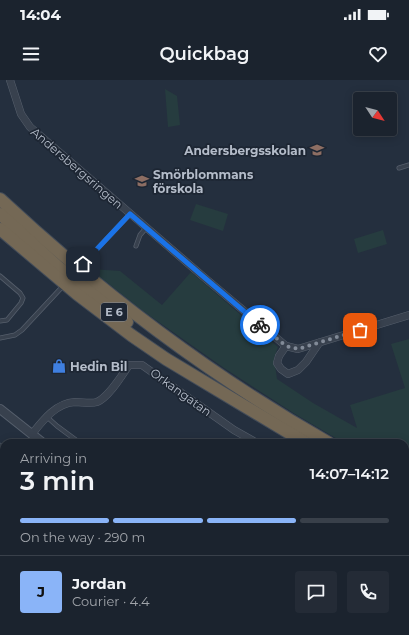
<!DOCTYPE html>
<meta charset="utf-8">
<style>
:root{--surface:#1b232e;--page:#242b36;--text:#f1f3f6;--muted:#a0a4aa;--line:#39404a;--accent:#8ab4f8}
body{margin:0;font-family:Montserrat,sans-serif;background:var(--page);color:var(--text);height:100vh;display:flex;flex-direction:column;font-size:15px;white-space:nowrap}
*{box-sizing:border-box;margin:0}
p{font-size:13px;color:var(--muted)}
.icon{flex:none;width:22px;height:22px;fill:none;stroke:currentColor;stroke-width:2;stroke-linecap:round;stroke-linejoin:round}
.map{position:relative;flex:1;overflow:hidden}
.details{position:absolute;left:0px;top:359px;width:409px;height:196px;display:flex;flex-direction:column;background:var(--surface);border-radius:12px 12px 0 0;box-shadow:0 2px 10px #0003,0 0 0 1px var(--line)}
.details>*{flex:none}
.needle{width:26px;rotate:126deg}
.controls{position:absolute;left:353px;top:12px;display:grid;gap:8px}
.controls a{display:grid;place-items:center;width:44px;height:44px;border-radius:4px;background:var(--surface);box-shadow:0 2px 10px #0003,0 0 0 1px var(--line);font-size:20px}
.pin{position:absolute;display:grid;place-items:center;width:34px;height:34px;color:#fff;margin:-17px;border-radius:8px;box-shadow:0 2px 6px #0006}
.courier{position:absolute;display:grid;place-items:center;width:40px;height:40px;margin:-20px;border:3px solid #1a73e8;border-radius:50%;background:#fff;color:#222;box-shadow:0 1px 5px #0007}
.overview em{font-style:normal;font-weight:600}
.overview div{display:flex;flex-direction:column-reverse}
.overview{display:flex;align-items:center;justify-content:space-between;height:68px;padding:0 20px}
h1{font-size:26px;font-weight:600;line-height:30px}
.bar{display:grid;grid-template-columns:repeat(4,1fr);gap:6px 4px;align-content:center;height:48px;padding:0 20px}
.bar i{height:5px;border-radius:3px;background:var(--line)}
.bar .selected{background:var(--accent)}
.bar p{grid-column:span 4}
.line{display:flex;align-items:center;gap:10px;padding:0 20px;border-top:1px solid var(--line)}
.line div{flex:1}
.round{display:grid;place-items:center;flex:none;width:42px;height:42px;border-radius:4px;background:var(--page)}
.status{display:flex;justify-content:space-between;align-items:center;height:28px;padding:0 20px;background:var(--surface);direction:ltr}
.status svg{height:11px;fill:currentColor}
header{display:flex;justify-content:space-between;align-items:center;height:52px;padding:0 20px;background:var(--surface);font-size:18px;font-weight:600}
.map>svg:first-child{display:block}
.green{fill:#263c3f}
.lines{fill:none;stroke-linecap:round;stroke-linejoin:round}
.river{stroke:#394c67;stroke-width:10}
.service-casing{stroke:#565f6c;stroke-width:5}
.minor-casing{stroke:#565f6c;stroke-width:8}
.tertiary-casing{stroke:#565f6c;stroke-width:10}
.motorway-casing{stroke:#434c59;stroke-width:14}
.service{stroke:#38414e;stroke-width:3.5}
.minor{stroke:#38414e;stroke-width:7}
.tertiary{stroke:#38414e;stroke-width:8}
.motorway{stroke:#746855;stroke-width:12}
.done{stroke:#828b98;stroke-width:4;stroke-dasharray:0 7.2}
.route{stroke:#1a73e8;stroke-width:5}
.labels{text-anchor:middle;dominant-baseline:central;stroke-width:3.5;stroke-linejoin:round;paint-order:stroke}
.shield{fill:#1d2633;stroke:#878f9c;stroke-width:1}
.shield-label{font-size:11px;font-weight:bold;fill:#b4bcc9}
.poi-label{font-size:12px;font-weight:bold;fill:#b4bcc9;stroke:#1d2633;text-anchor:start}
.street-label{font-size:12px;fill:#b4bcc9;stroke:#1d2633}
</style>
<div class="status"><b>14:04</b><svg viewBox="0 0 49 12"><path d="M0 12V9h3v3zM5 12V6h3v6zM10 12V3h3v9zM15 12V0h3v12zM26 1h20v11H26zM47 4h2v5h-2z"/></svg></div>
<header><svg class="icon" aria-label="menu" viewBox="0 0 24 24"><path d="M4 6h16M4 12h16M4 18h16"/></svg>Quickbag<svg class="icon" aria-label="heart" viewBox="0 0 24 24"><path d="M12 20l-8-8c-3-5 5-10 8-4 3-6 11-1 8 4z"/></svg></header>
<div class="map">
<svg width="409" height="555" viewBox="0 0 409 555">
<rect width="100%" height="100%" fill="#242f3e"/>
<!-- green -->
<g class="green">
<polygon points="165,9 177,16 180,45 168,47"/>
<polygon points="196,124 228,134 223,151 190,140"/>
<polygon points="383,150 387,164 358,173 354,159"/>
<polygon points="90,189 120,191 162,225 191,192 278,267 274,278 277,299 313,323 357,348 350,325 405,308 391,264 409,259 409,396 405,394 405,363 344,363 295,334 224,288 143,231"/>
<polygon points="0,471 4,474 4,502 0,496"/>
</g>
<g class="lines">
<!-- river -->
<polyline class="river" points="51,551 52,555"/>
<defs>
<g id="service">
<polyline points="399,88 409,85"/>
<polyline points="136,166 140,155 146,148"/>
<polyline points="83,184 130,134"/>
<polyline points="0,196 20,213 23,218 21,223 7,240 0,241"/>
<polyline points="0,258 15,255 22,250 63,206"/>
<polyline points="47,337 57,346 80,363"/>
</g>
<g id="minor">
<polyline points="10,0 21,34 30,47 206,199 286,266 298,269 409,235"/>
<polyline points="286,266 279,276 277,283 281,289 288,294 298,290 306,282 319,263"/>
<path d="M32 354C43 340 56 323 75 322 82 322 91 324 97 322 109 317 122 295 129 285H142L234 350 257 363"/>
<polyline points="0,367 4,370"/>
<polyline points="0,391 4,385"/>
<polyline points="98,551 100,555"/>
<polyline points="364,551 385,555"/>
</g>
<g id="tertiary">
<polyline points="0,329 43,363"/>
<polyline points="405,468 409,469"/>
<polyline points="166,551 169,555"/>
</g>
<g id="motorway">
<path d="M0 119C100 212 209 295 329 363"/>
<polyline points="0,134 57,186 127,242"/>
<polyline points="0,149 77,214 131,255 166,279 306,363"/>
<polyline points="405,404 409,406"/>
<polyline points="405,417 409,419"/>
</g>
</defs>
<!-- service casing -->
<use href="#service" class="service-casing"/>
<!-- minor casing -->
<use href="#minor" class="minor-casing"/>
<!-- tertiary casing -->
<use href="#tertiary" class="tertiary-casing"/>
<!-- motorway casing -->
<use href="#motorway" class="motorway-casing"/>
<!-- service -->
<use href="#service" class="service"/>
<!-- minor -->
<use href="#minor" class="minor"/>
<!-- tertiary -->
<use href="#tertiary" class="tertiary"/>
<!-- motorway -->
<use href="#motorway" class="motorway"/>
</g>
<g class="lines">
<!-- done -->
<polyline class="done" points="260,245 286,266 298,269 360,250"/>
<!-- route -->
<polyline class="route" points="83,184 130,134 260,245"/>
</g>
<!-- icons -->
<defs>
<symbol id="school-bare" viewBox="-9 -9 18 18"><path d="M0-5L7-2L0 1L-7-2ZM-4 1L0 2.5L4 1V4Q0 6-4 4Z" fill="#8d6e63" stroke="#1d2633" stroke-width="2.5" paint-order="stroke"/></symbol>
<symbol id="shop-bare" viewBox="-9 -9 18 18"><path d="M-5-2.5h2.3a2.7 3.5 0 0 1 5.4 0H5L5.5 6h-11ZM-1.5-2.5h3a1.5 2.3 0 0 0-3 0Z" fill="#3f7fe0" stroke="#1d2633" stroke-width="2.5" paint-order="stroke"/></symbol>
</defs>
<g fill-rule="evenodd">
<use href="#school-bare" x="307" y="60" width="20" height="20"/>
<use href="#school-bare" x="132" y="91" width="20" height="20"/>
<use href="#shop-bare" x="49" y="276" width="20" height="20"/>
</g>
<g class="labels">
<!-- shield labels -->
<rect class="shield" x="101" y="223" width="26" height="18" rx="3"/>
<g class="shield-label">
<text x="114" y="232">E 6</text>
</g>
<!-- poi labels -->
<g class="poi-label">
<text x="306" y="70" text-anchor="end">Andersbergsskolan</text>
<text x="153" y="94">Smörblommans<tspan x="153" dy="14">förskola</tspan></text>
<text x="70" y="286">Hedin Bil</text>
</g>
<!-- street labels -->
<g class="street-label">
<text transform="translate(77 88) rotate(41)">Andersbergsringen</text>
<text transform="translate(181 312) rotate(36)">Orkangatan</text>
</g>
</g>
</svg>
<div class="controls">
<a><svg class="needle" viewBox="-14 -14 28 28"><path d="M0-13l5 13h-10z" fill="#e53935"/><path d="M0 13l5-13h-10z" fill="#a0a4aa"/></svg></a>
</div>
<div class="pin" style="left:360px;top:250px;background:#ea580c"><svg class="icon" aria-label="bag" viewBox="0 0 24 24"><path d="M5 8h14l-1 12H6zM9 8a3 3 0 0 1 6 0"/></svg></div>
<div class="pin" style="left:83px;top:184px;background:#1f2937"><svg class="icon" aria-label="home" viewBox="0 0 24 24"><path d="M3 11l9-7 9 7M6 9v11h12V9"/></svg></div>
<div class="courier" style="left:260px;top:245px"><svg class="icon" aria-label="bike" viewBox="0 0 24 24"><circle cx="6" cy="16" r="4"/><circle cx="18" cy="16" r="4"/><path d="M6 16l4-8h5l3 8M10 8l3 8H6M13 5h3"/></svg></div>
<section class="details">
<div class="overview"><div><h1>3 min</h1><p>Arriving in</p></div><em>14:07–14:12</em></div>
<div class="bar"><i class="selected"></i><i class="selected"></i><i class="selected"></i><i></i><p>On the way · 290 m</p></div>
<div class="line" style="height:72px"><b class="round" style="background:var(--accent);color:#111">J</b><div><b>Jordan</b><p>Courier · 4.4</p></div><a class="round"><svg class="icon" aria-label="chat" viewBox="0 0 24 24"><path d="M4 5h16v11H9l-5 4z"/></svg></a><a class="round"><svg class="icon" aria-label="phone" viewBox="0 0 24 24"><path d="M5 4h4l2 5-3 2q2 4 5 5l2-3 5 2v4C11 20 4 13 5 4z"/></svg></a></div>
</section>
</div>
